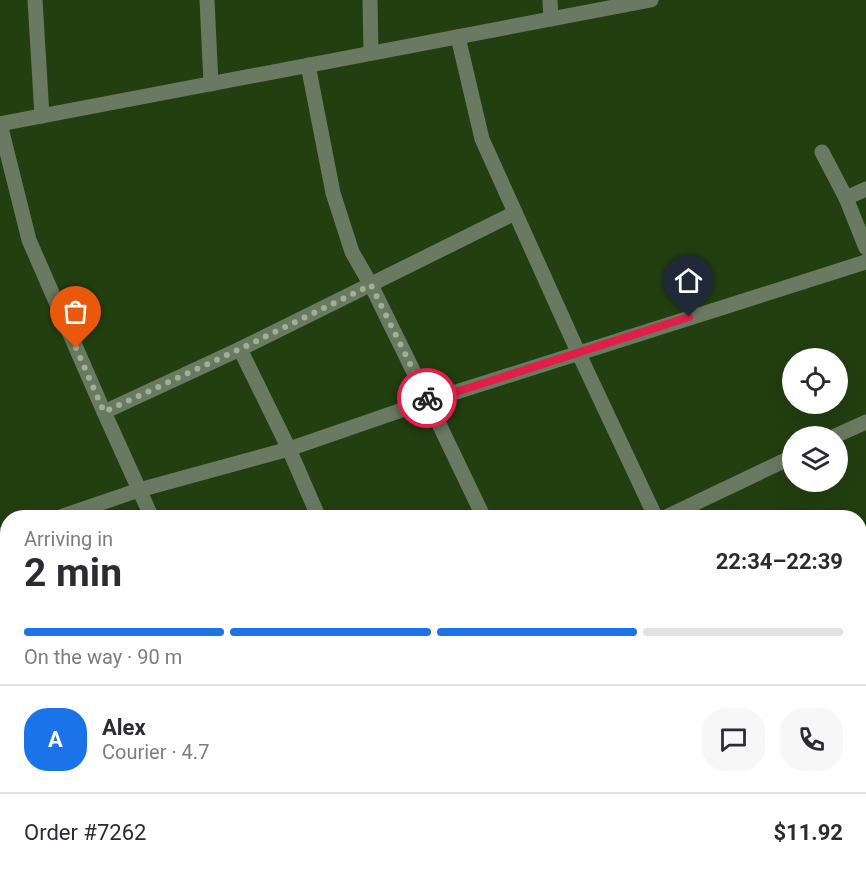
<!DOCTYPE html>
<meta charset="utf-8">
<style>
:root{--surface:#fff;--page:#f7f7f7;--text:#2b2b33;--muted:#7c7c81;--line:#e1e1e2;--accent:#1a73e8}
body{margin:0;font-family:Roboto,sans-serif;background:var(--page);color:var(--text);height:100vh;display:flex;flex-direction:column;font-size:22px;white-space:nowrap}
*{box-sizing:border-box;margin:0}
p{font-size:20px;color:var(--muted)}
.icon{flex:none;width:33px;height:33px;fill:none;stroke:currentColor;stroke-width:2;stroke-linecap:round;stroke-linejoin:round}
.map{position:relative;flex:1;overflow:hidden}
.drawer{position:absolute;left:0px;top:510px;width:867px;height:374px;display:flex;flex-direction:column;background:var(--surface);border-radius:24px 24px 0 0;box-shadow:0 6px 24px #0002}
.drawer>*{flex:none}
.fabs{position:absolute;left:782px;top:348px;display:grid;gap:12px}
.fabs a{display:grid;place-items:center;width:66px;height:66px;border-radius:50%;background:var(--surface);box-shadow:0 6px 24px #0002;font-size:30px}
.pin{position:absolute;display:grid;place-items:center;width:51px;height:51px;color:#fff;margin:-62px -26px;border-radius:50% 50% 50% 0;rotate:-45deg;box-shadow:0 0 6px #0007}
.pin .icon{rotate:45deg}
.courier{position:absolute;display:grid;place-items:center;width:60px;height:60px;margin:-30px;border:4px solid #e11d48;border-radius:50%;background:#fff;color:#222;box-shadow:0 2px 8px #0007}
.headline em{font-style:normal;font-weight:700}
.headline div{display:flex;flex-direction:column-reverse}
.headline{display:flex;align-items:center;justify-content:space-between;height:102px;padding:0 24px}
h1{font-size:39px;font-weight:700;line-height:45px}
.bar{display:grid;grid-template-columns:repeat(4,1fr);gap:9px 6px;align-content:center;height:72px;padding:0 24px}
.bar i{height:8px;border-radius:4px;background:var(--line)}
.bar .current{background:var(--accent)}
.bar p{grid-column:span 4}
.line{display:flex;align-items:center;gap:15px;padding:0 24px;border-top:2px solid var(--line)}
.line div{flex:1}
.round{display:grid;place-items:center;flex:none;width:63px;height:63px;border-radius:24px;background:var(--page)}
.map>svg:first-child{display:block}
.lines{fill:none;stroke-linecap:round;stroke-linejoin:round}
.minor{stroke:#6a7962;stroke-width:15}
.major{stroke:#9cbb8c;stroke-width:15}
.done{stroke:#9cb290;stroke-width:6;stroke-dasharray:0 10.8}
.route{stroke:#e11d48;stroke-width:8}
</style>
<div class="map">
<svg width="866" height="883" viewBox="0 0 866 883">
<rect width="100%" height="100%" fill="#223f10"/>
<g class="lines">
<!-- minor -->
<g class="minor">
<polyline points="35,0 42,116"/>
<polyline points="207,0 211,84"/>
<polyline points="370,0 371,53"/>
<polyline points="550,0 551,19"/>
<polyline points="458,37 482,139 578,352 656,518"/>
<polyline points="308,65 333,193 352,252 371,285 428,401 484,518"/>
<polyline points="0,124 651,0"/>
<polyline points="0,124 29,240 104,412 152,518"/>
<polyline points="822,152 846,198 866,248"/>
<polyline points="846,198 866,189"/>
<polyline points="240,349 289,449 319,518"/>
<polyline points="104,412 240,349 515,213"/>
<polyline points="835,436 866,422"/>
<polyline points="57,518 139,490 289,449 428,401 866,262"/>
<polyline points="664,518 792,457"/>
<polyline points="0,535 8,533"/>
<polyline points="860,602 866,599"/>
<polyline points="860,787 866,800"/>
<polyline points="860,816 866,812"/>
<polyline points="860,874 866,882"/>
<polyline points="409,876 413,883"/>
<polyline points="571,876 575,883"/>
<polyline points="270,883 284,876"/>
<polyline points="737,883 749,876"/>
</g>
<!-- major -->
<g class="major">
<polyline points="0,771 8,783"/>
<polyline points="0,834 8,847"/>
<polyline points="25,876 29,883"/>
<polyline points="63,876 68,883"/>
</g>
</g>
<g class="lines">
<!-- done -->
<polyline class="done" points="76,348 104,412 240,349 371,285 427,398"/>
<!-- route -->
<polyline class="route" points="427,398 428,401 689,317"/>
</g>
</svg>
<div class="fabs">
<a><svg class="icon" aria-label="locate" viewBox="0 0 24 24"><circle cx="12" cy="12" r="6"/><path d="M12 2v4M12 18v4M2 12h4M18 12h4"/></svg></a>
<a><svg class="icon" aria-label="layers" viewBox="0 0 24 24"><path d="M12 4l9 5-9 5-9-5zM3 14l9 5 9-5"/></svg></a>
</div>
<div class="pin" style="left:76px;top:348px;background:#ea580c"><svg class="icon" aria-label="bag" viewBox="0 0 24 24"><path d="M5 8h14l-1 12H6zM9 8a3 3 0 0 1 6 0"/></svg></div>
<div class="pin" style="left:689px;top:317px;background:#1f2937"><svg class="icon" aria-label="home" viewBox="0 0 24 24"><path d="M3 11l9-7 9 7M6 9v11h12V9"/></svg></div>
<div class="courier" style="left:427px;top:398px"><svg class="icon" aria-label="bike" viewBox="0 0 24 24"><circle cx="6" cy="16" r="4"/><circle cx="18" cy="16" r="4"/><path d="M6 16l4-8h5l3 8M10 8l3 8H6M13 5h3"/></svg></div>
<section class="drawer">
<div class="headline"><div><h1>2 min</h1><p>Arriving in</p></div><em>22:34–22:39</em></div>
<div class="bar"><i class="current"></i><i class="current"></i><i class="current"></i><i></i><p>On the way · 90 m</p></div>
<div class="line" style="height:108px"><b class="round" style="background:var(--accent);color:#fff">A</b><div><b>Alex</b><p>Courier · 4.7</p></div><a class="round"><svg class="icon" aria-label="chat" viewBox="0 0 24 24"><path d="M4 5h16v11H9l-5 4z"/></svg></a><a class="round"><svg class="icon" aria-label="phone" viewBox="0 0 24 24"><path d="M5 4h4l2 5-3 2q2 4 5 5l2-3 5 2v4C11 20 4 13 5 4z"/></svg></a></div>
<div class="line" style="height:78px"><div>Order #7262</div><b>$11.92</b></div>
</section>
</div>
